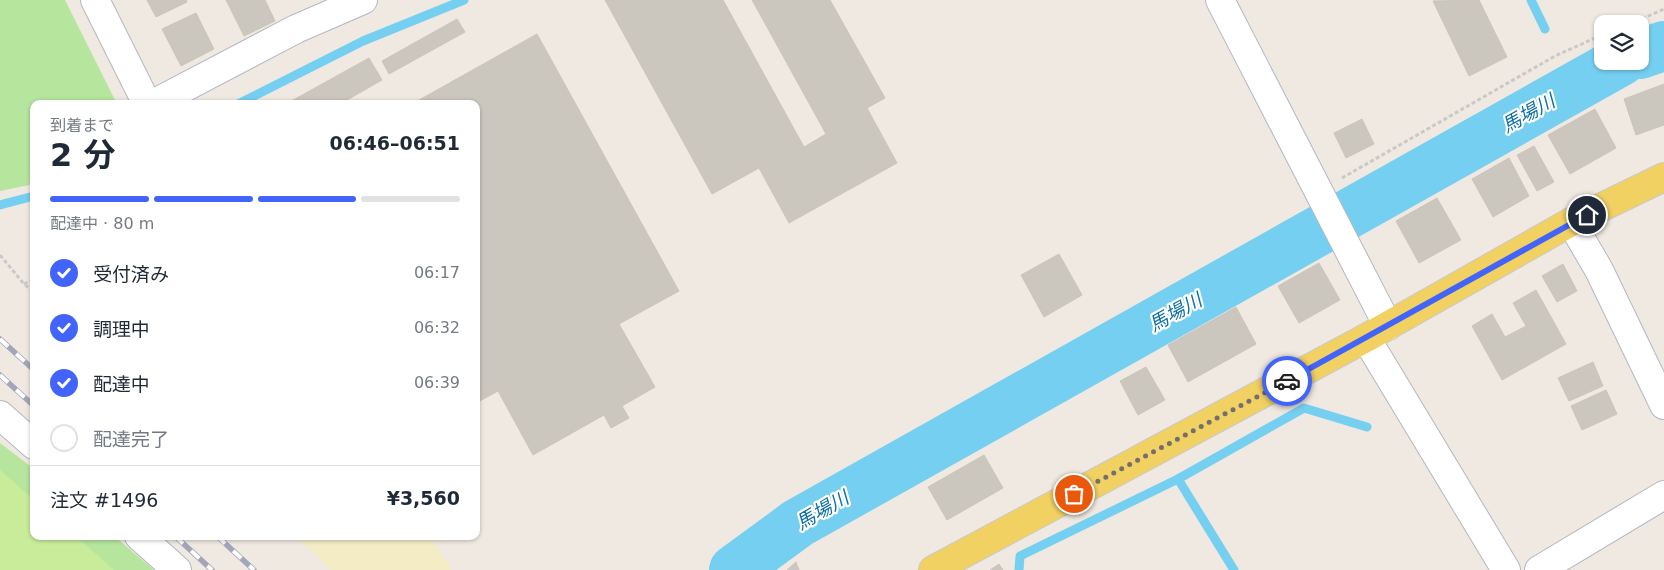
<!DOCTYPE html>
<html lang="ja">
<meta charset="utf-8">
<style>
:root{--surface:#fff;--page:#f2f2f3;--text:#1f2937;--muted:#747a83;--line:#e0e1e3;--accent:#4264fb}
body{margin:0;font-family:"DejaVu Sans","Noto Sans JP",sans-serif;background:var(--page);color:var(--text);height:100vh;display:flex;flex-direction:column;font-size:19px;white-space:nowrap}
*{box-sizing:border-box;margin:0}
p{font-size:16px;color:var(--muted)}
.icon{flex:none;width:28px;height:28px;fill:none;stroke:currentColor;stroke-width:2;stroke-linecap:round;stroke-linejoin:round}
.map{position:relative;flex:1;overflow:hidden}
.panel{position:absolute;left:30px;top:100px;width:450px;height:440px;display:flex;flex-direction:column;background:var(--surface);border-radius:10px;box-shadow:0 1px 4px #0004}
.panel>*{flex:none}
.fabs{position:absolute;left:1594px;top:15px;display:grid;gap:10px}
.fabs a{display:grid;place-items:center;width:55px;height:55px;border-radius:10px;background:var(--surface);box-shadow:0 1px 4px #0004;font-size:25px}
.pin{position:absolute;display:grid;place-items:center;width:42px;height:42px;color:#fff;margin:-21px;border:2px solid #fff;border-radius:50%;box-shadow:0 1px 5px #0007}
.courier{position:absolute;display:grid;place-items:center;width:50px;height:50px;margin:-25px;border:4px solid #4264fb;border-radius:50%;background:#fff;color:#222;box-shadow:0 1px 6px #0007}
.summary em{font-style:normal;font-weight:700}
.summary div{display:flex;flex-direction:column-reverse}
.summary{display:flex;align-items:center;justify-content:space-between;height:85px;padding:0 20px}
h1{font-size:32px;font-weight:700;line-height:38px}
.bar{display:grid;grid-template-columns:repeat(4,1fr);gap:8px 5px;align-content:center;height:60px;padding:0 20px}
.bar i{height:6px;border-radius:4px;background:var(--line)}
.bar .active{background:var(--accent)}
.bar p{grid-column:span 4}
.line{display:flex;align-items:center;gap:12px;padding:0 20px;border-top:1px solid var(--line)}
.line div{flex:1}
ol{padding:0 20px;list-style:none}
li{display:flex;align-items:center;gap:15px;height:55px}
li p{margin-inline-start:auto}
li .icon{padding:5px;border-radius:50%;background:var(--accent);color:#fff;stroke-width:4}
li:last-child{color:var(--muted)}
li i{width:28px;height:28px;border:2px solid var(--line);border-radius:50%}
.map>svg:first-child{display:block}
.green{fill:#b6e59e}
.sand{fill:#f3ecc5}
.pitch{fill:#c9ec9a}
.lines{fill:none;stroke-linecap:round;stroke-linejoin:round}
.stream{stroke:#75cff0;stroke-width:9}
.river{stroke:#75cff0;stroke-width:50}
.building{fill:#cbc7bf;stroke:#cbc5ba}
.minor-casing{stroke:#b4b7c1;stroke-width:30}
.major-casing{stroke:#c9c9c9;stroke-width:30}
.path{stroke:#c9c9c9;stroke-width:3;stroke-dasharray:4 2.5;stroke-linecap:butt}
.minor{stroke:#fff;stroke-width:28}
.major{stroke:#f2d163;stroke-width:28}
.rail-casing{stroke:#a3a6b8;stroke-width:5.5}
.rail{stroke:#fff;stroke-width:4;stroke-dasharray:11;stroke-linecap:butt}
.done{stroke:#726f6d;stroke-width:5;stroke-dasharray:0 9}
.route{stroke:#4264fb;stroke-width:6}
.labels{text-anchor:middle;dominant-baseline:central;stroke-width:4.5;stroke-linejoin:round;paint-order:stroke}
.water-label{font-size:19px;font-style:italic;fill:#0d6fa3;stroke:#fff}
</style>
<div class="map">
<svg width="1664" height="570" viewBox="0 0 1664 570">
<rect width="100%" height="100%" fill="#efe9e1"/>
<!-- green -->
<g class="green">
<polygon points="0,0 65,0 117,104 34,104 34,184 0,191"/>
<polygon points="0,443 34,469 34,536 114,536 154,570 0,570"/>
</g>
<!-- sand -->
<polygon class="sand" points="296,536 429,536 452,570 331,570"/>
<!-- pitch -->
<polygon class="pitch" points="0,470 34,500 34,536 76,536 114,570 0,570"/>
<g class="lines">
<!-- stream -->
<g class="stream">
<polyline points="1531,0 1545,29"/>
<polyline points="238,104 363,41 464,0"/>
<polyline points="0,205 34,196"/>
<polyline points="1178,479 1234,570"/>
<polyline points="1019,570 1020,556 1178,479 1304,408 1367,427"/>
</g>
<!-- river -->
<g class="river">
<polyline points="1640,54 1664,46"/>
<polyline points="734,570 798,523 1621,61"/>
</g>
</g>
<!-- building -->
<g class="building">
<polygon points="147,0 186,0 187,2 156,17"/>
<polygon points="226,0 265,0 275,21 244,36"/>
<polygon points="605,0 723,0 804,147 826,134 752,0 830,0 885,98 867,108 897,163 789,223 759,168 712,194"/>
<polygon points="1479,0 1507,57 1469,76 1433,1"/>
<polygon points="196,13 214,49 181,66 162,29"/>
<polygon points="457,19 465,32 389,74 382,61"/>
<polygon points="537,34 679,291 619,324 655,387 622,406 629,418 611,428 604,415 533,455 498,391 476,403 476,104 412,104"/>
<polygon points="369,58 382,80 340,104 286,104"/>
<polygon points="1664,84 1664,125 1636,135 1624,99"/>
<polygon points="1595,109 1616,148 1570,174 1548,135"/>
<polygon points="1362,119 1374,144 1346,158 1334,133"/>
<polygon points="1534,146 1554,182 1537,191 1517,155"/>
<polygon points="1509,158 1529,196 1493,217 1472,179"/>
<polygon points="1437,198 1461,240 1419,263 1396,221"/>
<polygon points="1059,254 1082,295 1044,317 1021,275"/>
<polygon points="1319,263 1340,300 1299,323 1278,286"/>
<polygon points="1563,264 1577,291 1557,302 1542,276"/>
<polygon points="1536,290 1566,344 1502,380 1472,326 1492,314 1505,337 1526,326 1513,303"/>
<polygon points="1236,307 1256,344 1188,382 1168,345"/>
<polygon points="1593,362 1603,386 1569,401 1558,378"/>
<polygon points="1146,367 1165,400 1138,415 1120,381"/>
<polygon points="1606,390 1617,414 1582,430 1571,406"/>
<polygon points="984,455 1003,488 947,520 928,487"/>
<polygon points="796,562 799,570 787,570"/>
<polygon points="999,564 1003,570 990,570"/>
</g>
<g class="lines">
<defs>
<g id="minor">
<polyline points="95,0 147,104"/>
<polyline points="1220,0 1388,326"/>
<polyline points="153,104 296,29 363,0"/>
<polyline points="1571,222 1599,270 1664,405"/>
<polyline points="1366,338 1506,570"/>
<polyline points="0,415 34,445"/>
<polyline points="139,536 177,570"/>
<polyline points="1539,570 1664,495"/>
</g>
<polyline id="major" points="933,570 1366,338 1571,222 1664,177"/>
</defs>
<!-- minor casing -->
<use href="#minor" class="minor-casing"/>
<!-- major casing -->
<use href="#major" class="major-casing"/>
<!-- path -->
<g class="path">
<polyline points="1630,24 1664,9"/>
<polyline points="1342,178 1555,56 1602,35"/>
<polyline points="0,255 24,284 34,292"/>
<polyline points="24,284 34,279"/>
</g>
<!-- minor -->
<use href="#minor" class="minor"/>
<!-- major -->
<use href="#major" class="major"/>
<defs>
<g id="rail">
<polyline points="0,339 34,370"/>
<polyline points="0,375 34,406"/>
<polyline points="175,536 212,570"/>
<polyline points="217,536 254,570"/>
</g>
</defs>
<!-- rail casing -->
<use href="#rail" class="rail-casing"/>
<!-- rail -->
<use href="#rail" class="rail"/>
</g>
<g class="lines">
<!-- done -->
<polyline class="done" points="1074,494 1287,381"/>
<!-- route -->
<polyline class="route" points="1287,381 1587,215"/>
</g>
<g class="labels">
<!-- water labels -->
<g class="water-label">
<text transform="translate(1528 113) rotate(-29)">馬場川</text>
<text transform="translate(1175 312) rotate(-29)">馬場川</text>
<text transform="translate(822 510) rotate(-30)">馬場川</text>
</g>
</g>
</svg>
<div class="fabs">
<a><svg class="icon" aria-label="layers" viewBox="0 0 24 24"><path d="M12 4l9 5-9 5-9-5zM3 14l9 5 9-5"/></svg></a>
</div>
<div class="pin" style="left:1074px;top:494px;background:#ea580c"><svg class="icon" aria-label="bag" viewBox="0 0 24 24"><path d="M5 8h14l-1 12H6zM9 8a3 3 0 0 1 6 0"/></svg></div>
<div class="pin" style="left:1587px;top:215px;background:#1f2937"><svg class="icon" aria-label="home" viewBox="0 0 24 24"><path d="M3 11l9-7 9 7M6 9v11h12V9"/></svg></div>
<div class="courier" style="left:1287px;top:381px"><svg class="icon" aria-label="car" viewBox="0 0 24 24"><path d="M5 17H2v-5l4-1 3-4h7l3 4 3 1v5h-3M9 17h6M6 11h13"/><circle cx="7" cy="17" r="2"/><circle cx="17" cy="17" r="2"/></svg></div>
<section class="panel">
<div class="summary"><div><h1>2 分</h1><p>到着まで</p></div><em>06:46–06:51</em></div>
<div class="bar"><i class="active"></i><i class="active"></i><i class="active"></i><i></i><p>配達中 · 80 m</p></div>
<ol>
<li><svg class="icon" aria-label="check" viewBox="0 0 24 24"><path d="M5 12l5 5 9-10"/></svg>受付済み<p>06:17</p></li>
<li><svg class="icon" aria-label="check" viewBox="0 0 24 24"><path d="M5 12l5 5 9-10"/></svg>調理中<p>06:32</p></li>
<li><svg class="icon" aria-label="check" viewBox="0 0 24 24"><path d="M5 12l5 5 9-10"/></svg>配達中<p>06:39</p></li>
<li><i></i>配達完了</li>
</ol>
<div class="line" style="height:65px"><div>注文 #1496</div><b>¥3,560</b></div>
</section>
</div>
